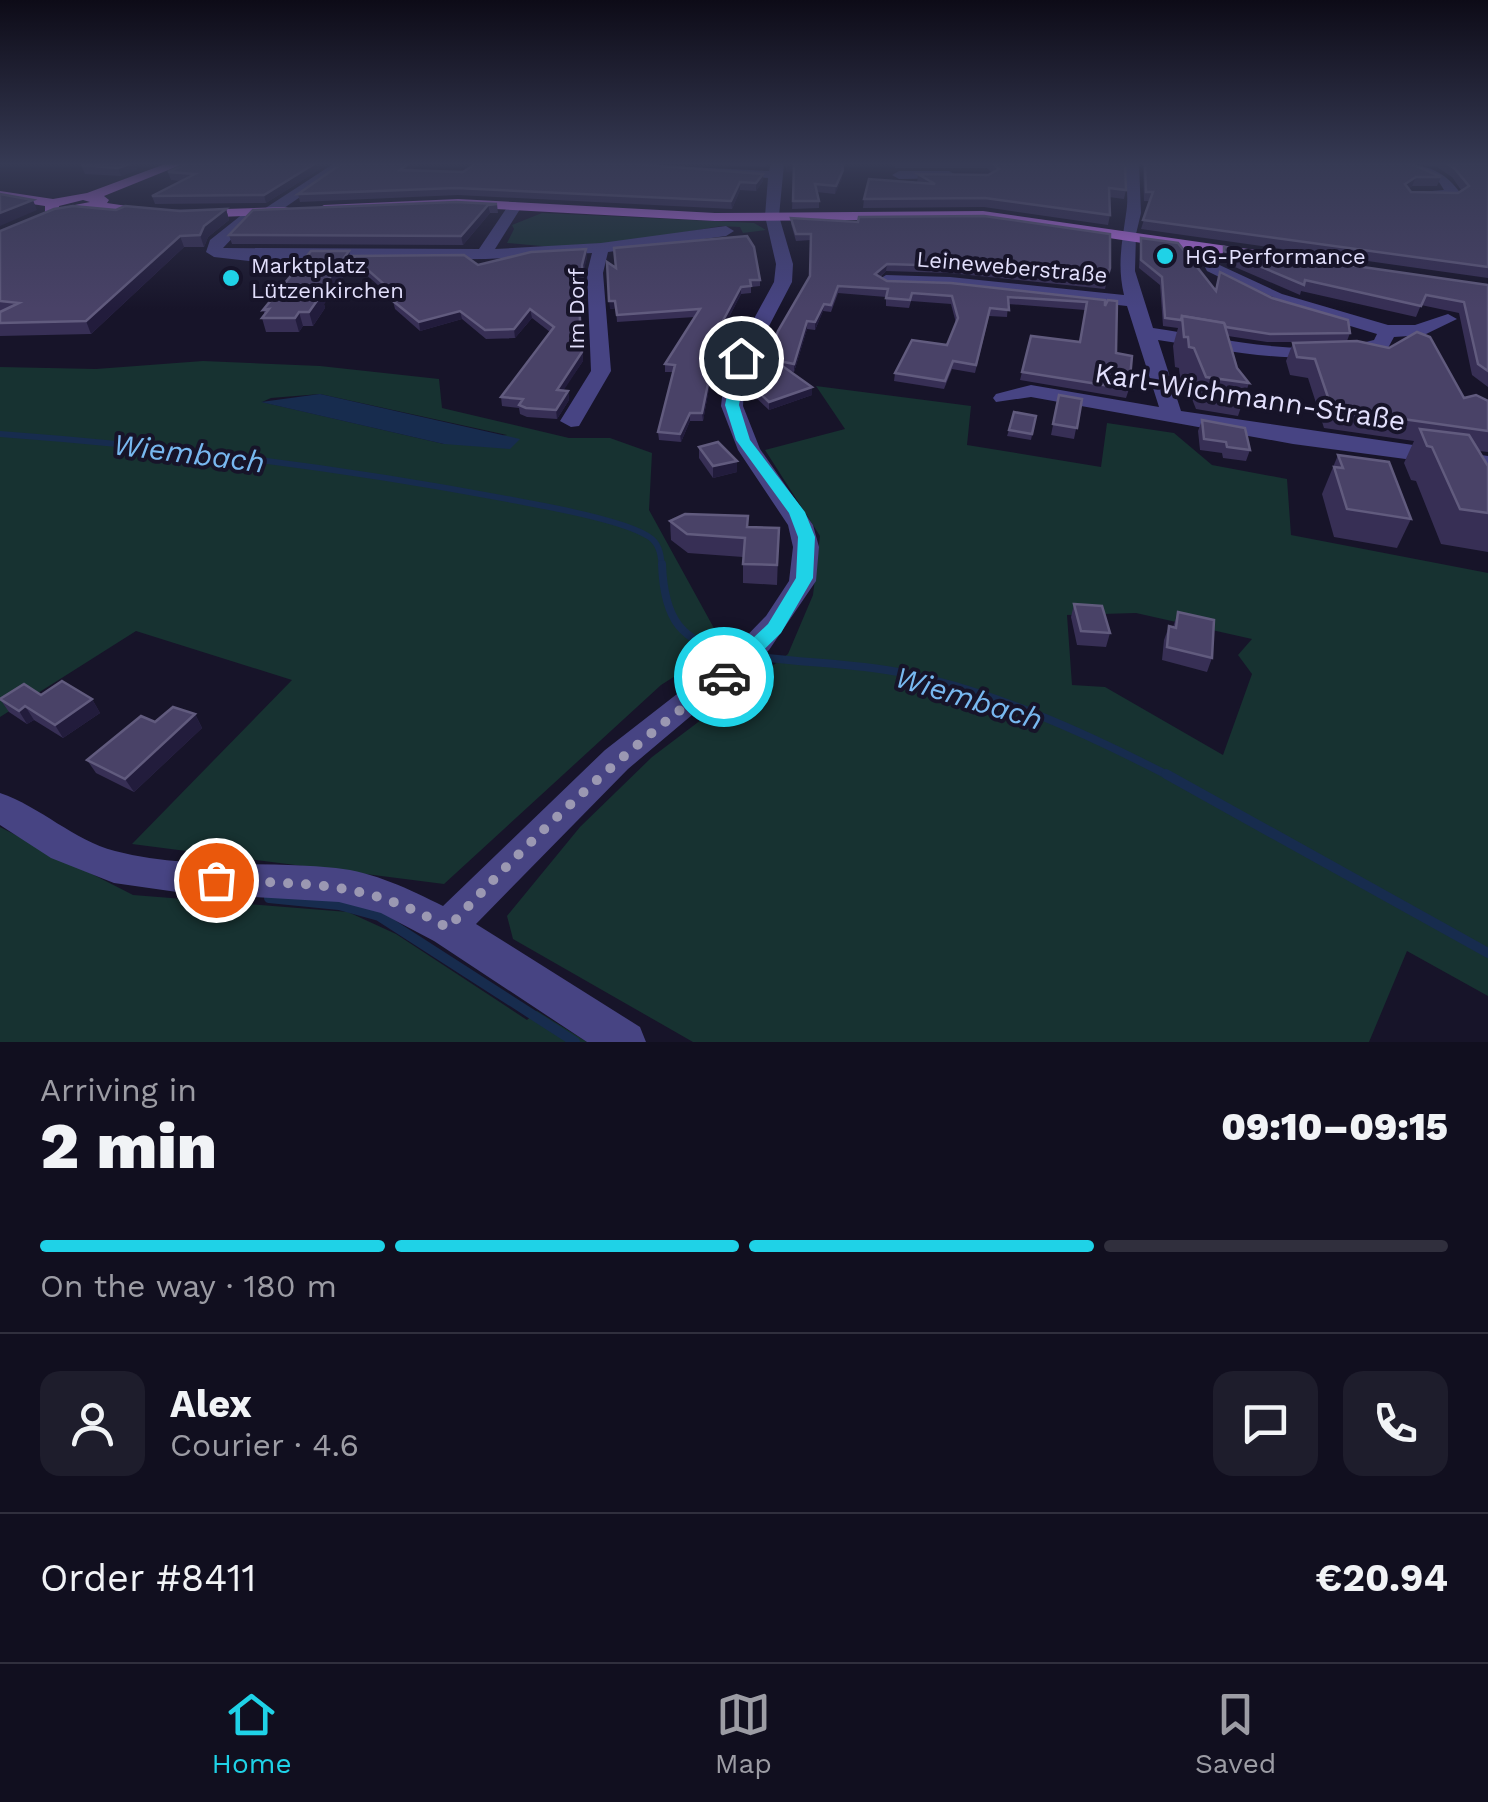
<!DOCTYPE html>
<meta charset="utf-8">
<style>
:root{--surface:#110f1f;--page:#1e1d2c;--text:#f1f3f6;--muted:#9c9ca4;--line:#302f3d;--accent:#1fd2e7}
body{margin:0;font-family:"Work Sans",sans-serif;background:var(--page);color:var(--text);height:100vh;display:flex;flex-direction:column;font-size:38px;white-space:nowrap}
*{box-sizing:border-box;margin:0}
p{font-size:32px;color:var(--muted)}
.icon{flex:none;width:55px;height:55px;fill:none;stroke:currentColor;stroke-width:2;stroke-linecap:round;stroke-linejoin:round}
.map{position:relative;height:1042px;overflow:hidden}
.side{display:flex;flex-direction:column;background:var(--surface);flex:1}
.side>*{flex:none}
.pin{position:absolute;display:grid;place-items:center;width:85px;height:85px;color:#fff;margin:-42px;border:5px solid #fff;border-radius:50%;box-shadow:0 2px 10px #0007}
.courier{position:absolute;display:grid;place-items:center;width:100px;height:100px;margin:-50px;border:8px solid #1fd2e7;border-radius:50%;background:#fff;color:#222;box-shadow:0 2px 12px #0007}
.summary em{font-style:normal;font-weight:800}
.summary div{display:flex;flex-direction:column-reverse}
.summary{display:flex;align-items:center;justify-content:space-between;height:170px;padding:0 40px}
h1{font-size:65px;font-weight:800;line-height:75px}
.bar{display:grid;grid-template-columns:repeat(4,1fr);gap:15px 10px;align-content:center;height:120px;padding:0 40px}
.bar i{height:12px;border-radius:8px;background:var(--line)}
.bar .selected{background:var(--accent)}
.bar p{grid-column:span 4}
.line{display:flex;align-items:center;gap:25px;padding:0 40px;border-top:2px solid var(--line)}
.line div{flex:1}
.round{display:grid;place-items:center;flex:none;width:105px;height:105px;border-radius:20px;background:var(--page)}
.tabs{display:flex;justify-content:space-around;align-items:center;height:140px;border-top:2px solid var(--line);background:var(--surface);font-size:28px;color:var(--muted)}
.tabs a{display:grid;justify-items:center;gap:5px}
.tabs .selected{color:var(--accent)}
.map>svg:first-child{display:block}
.green{fill:#173231;fill-rule:evenodd}
.water{fill:#172c4e}
.lines{fill:none;stroke-linecap:round;stroke-linejoin:round}
.stream-far2{stroke:#172c4e;stroke-width:6}
.stream-far1{stroke:#172c4e;stroke-width:8}
.stream{stroke:#172c4e;stroke-width:10}
.minor{fill:#474483;fill-rule:evenodd}
.major{fill:#c172f0;fill-rule:evenodd}
.wall{fill:#372f55}
.shaded-wall{fill:#221c3c}
.building{fill:#494267;stroke:#615b7e;stroke-width:2.5}
.route{fill:#1fd2e7}
.done{stroke:#9b98b2;stroke-width:10;stroke-dasharray:0 18}
.poi-dot{fill:#1fd2e7;stroke:#171429;stroke-width:4}
.labels{text-anchor:middle;dominant-baseline:central;stroke-width:8;stroke-linejoin:round;paint-order:stroke}
.far-poi-label{font-size:22px;fill:#e2dffc;stroke:#171429;text-anchor:start}
.far-street-label{font-size:22px;fill:#e2dffc;stroke:#171429}
.street-label{font-size:28px;fill:#e2dffc;stroke:#171429}
.water-label{font-size:30px;font-style:italic;fill:#78b8f0;stroke:#171429}
</style>
<div class="map">
<svg width="1488" height="1042" viewBox="0 0 1488 1042">
<rect width="100%" height="100%" fill="#171429"/>
<!-- green -->
<g class="green">
<polygon points="542,213 754,223 766,230 743,233 740,227 721,226 633,241 552,247 507,243 514,229 512,225"/>
<path d="M203 361 320 366 439 379 442 408 569 438H610L652 453 649 510 715 630 737 637 661 685 444 884 132 844 292 680 136 631 0 717V367L96 369ZM320 394 507 435 444 444 262 402 271 398Z"/>
<path d="M816 386 971 406 967 445 1101 467 1107 423 1174 433 1212 465 1287 479 1291 535 1488 573V996L1407 951 1369 1042H693L513 939 507 916 580 827 652 757 788 654 813 595 820 536 765 450 845 429ZM1136 613 1252 639 1238 655 1252 674 1223 755 1105 687 1072 685 1067 615Z"/>
<polygon points="0,827 133,895 348,912 396,934 527,1020 537,1011 587,1042 0,1042"/>
</g>
<!-- water -->
<polygon class="water" points="320,394 520,439 510,449 444,444 261,402"/>
<g class="lines">
<!-- stream-far2 -->
<path class="stream-far2" d="M0 434C177 447 354 469 528 503 555 508 632 522 652 539 660 546 661 557 662 567"/>
<!-- stream-far1 -->
<g class="stream-far1">
<path d="M662 564C664 619 680 643 736 654"/>
<path d="M753 656C801 663 851 663 898 672 994 691 1086 733 1171 777"/>
</g>
<!-- stream -->
<g class="stream">
<polyline points="1166,774 1488,953"/>
<polyline points="269,898 339,905 379,916 575,1042"/>
</g>
<!-- minor -->
<g class="minor">
<polygon points="333,164 348,164 274,215 264,215 264,209"/>
<path d="M630 164 769 171 771 164H784L779 216 793 264 792 282 745 372 743 406 760 449 813 525 819 547 816 581 769 650 628 769 476 924 640 1027 646 1042H587L434 941 381 913 339 902 184 893 114 883 51 858 0 825V793C41 807 73 840 115 851 186 870 263 860 336 868 374 872 409 889 443 906L605 750 731 652 766 616 789 581 793 547 788 525 738 450 721 406 725 372 774 282 776 264 765 216 768 178 637 168Z"/>
<path d="M1125 164H1139L1141 213 1136 234 1135 271 1153 328C1226 339 1301 359 1374 340L1377 334 1270 302 1207 271 1205 267 1213 262 1282 294 1388 325H1415L1448 314 1457 319 1424 335 1394 337 1388 348C1310 369 1236 352 1158 340L1181 411 1488 456V470L1293 444 1031 397 996 402 993 398 996 394 1031 385 1159 407 1127 306 950 287 886 285 878 280 886 275 950 277 1124 295C1117 265 1122 243 1126 214 1129 198 1126 180 1125 164Z"/>
<path d="M1400 164C1427 164 1446 172 1461 194L1454 198H1419V192L1444 190 1439 182Z"/>
<polygon points="949,171 956,175 954,178 899,179 892,175 899,171"/>
<polygon points="515,202 522,206 495,249 601,243 726,226 734,231 726,236 608,252 603,273 611,371 579,426 571,427 560,421 591,371 587,273 592,253 486,259 249,261 214,257 206,252 210,240 249,209 256,213 223,248 479,249 510,203"/>
</g>
<!-- major -->
<g class="major">
<path d="M165 164H183L104 196 109 200 107 203 154 210 156 213 149 217 96 210 70 216 45 214V206L0 199V191L53 199 87 193ZM83 200 90 202 59 208V206Z"/>
<polygon points="458,199 715,213 983,211 1255,250 1263,255 1255,260 983,219 715,221 458,207 324,213 317,209 324,205"/>
<polygon points="284,207 289,208 289,214 194,218 187,214 194,210"/>
</g>
</g>
<!-- wall -->
<g class="wall">
<polygon points="85,164 135,164 137,170 121,176 85,174 81,165"/>
<polygon points="328,164 266,203 155,204 152,196 182,181 171,180 168,172"/>
<polygon points="697,164 768,164 766,167"/>
<polygon points="785,164 842,164 842,178 835,194 817,192 819,201 819,208 792,209 794,170 787,172"/>
<polygon points="894,164 1125,164 1126,190 1124,199 1109,197 1110,215 1108,225 984,207 863,208 864,199 917,183 918,174 988,175 992,173 987,168 895,168"/>
<polygon points="1143,164 1412,164 1441,177 1437,186 1412,186 1408,189 1411,192 1458,193 1461,190 1452,177 1437,167 1417,164 1488,164 1488,278 1141,229 1150,201 1144,201"/>
<polygon points="411,170 763,174 763,181 756,191 740,190 732,209 458,195 300,202 298,194"/>
<polygon points="497,204 498,213 490,213 463,245 232,244 229,235"/>
<polygon points="226,209 229,220 208,237 204,247 184,247 91,334 0,336 0,231 116,210"/>
<polygon points="791,218 1110,268 1105,289 950,273 886,271 880,277 887,281 1105,300 1116,353 1129,389 1126,398 1020,380 1031,336 1080,342 1085,310 1008,304 1007,317 989,316 975,373 952,369 944,389 894,381 895,373 947,345 956,323 951,304 911,301 909,308 886,306 886,297 838,293 831,312 823,311 815,330 807,329 794,372 790,371 812,387 812,395 769,410 751,393 751,385 768,365 768,359 810,276 811,240 796,241 791,224"/>
<polygon points="1141,238 1215,290 1220,272 1350,333 1347,341 1464,398 1488,401 1488,452 1479,451 1488,466 1488,552 1441,544 1416,481 1411,480 1404,463 1414,441 1324,428 1308,378 1290,375 1286,361 1293,343 1340,342 1267,342 1228,336 1237,368 1249,383 1238,416 1196,409 1184,379 1180,378 1179,368 1175,367 1173,346 1178,328 1163,326 1160,285 1139,268"/>
<polygon points="1224,247 1488,285 1488,387 1472,375 1459,313 1421,305 1416,317 1301,291 1300,295 1221,261"/>
<polygon points="586,249 587,257 583,273 585,311 580,311 583,361 563,390 568,391 569,400 557,419 527,417 520,414 519,408 502,406 501,397 550,332 532,318 515,338 486,339 462,319 420,331 395,309 393,301 395,300 354,264 352,256 478,265"/>
<polygon points="352,264 324,304 325,308 313,326 303,326 299,332 266,332 262,318 265,315 263,310"/>
<polygon points="616,268 760,280 760,286 751,287 751,293 741,294 718,338 709,358 713,366 703,421 690,421 681,442 659,440 658,432 673,372 665,372 665,364 695,317 617,322 616,308 610,309"/>
<polygon points="1059,395 1082,399 1074,439 1051,435"/>
<polygon points="1036,416 1031,440 1007,436 1009,430"/>
<polygon points="1202,420 1250,450 1246,461 1223,458 1222,453 1200,450 1198,431"/>
<polygon points="699,447 737,461 737,472 713,478 699,458"/>
<polygon points="1338,455 1411,519 1397,548 1334,537 1322,494"/>
<polygon points="670,521 779,528 777,585 743,583 743,557 688,553 671,540"/>
<polygon points="1074,604 1110,633 1106,647 1077,645 1071,617"/>
<polygon points="1178,612 1212,658 1207,672 1162,660 1164,640 1169,626 1173,627"/>
<polygon points="41,695 92,699 100,713 63,738 34,720 27,724 9,712 0,699"/>
<polygon points="195,714 202,728 134,792 96,773 87,760 155,722"/>
</g>
<!-- shaded-wall -->
<g class="shaded-wall">
<polygon points="129,164 134,164 137,170 121,176 118,168"/>
<polygon points="314,164 328,164 266,203 264,195"/>
<polygon points="408,164 420,164 402,177 400,170"/>
<polygon points="787,164 794,164 794,170 787,172"/>
<polygon points="843,170 842,178 835,194 836,186"/>
<polygon points="763,174 763,181 756,191 756,183"/>
<polygon points="1416,177 1412,186 1401,193 1405,184"/>
<polygon points="740,182 740,190 732,209 731,201"/>
<polygon points="33,200 37,210 0,226 0,213"/>
<polygon points="488,205 490,213 463,245 461,236"/>
<polygon points="226,209 229,220 208,237 204,247 200,235 204,226"/>
<polygon points="180,236 184,247 91,334 86,321"/>
<polygon points="586,249 587,257 583,273 585,311 580,311 583,361 558,399 557,390 579,303 582,265"/>
<polygon points="349,251 352,264 324,304 325,308 313,326 309,312 317,295"/>
<polygon points="887,264 886,271 874,281 875,274"/>
<polygon points="741,287 741,294 718,338 706,366 706,358 718,330"/>
<polygon points="609,301 615,301 616,308 610,309"/>
<polygon points="824,304 823,311 815,330 815,322"/>
<polygon points="530,309 532,318 515,338 514,329"/>
<polygon points="460,311 462,319 420,331 419,322"/>
<polygon points="299,312 303,326 299,332 295,318"/>
<polygon points="807,321 807,329 794,372 794,364"/>
<polygon points="713,359 713,366 703,421 702,413"/>
<polygon points="812,387 812,395 769,410 769,402"/>
<polygon points="568,391 569,400 557,419 556,410"/>
<polygon points="690,413 690,421 681,442 680,434"/>
<polygon points="737,461 737,472 713,478 713,466"/>
<polygon points="92,699 100,713 63,738 55,725"/>
<polygon points="25,706 34,720 27,724 19,711"/>
<polygon points="195,714 202,728 134,792 125,779"/>
</g>
<!-- building -->
<g class="building">
<polygon points="85,164 129,164 118,168 81,165"/>
<polygon points="186,164 314,164 264,195 152,196 195,174 168,172"/>
<polygon points="341,164 408,164 400,170 463,172 475,164 635,164 763,174 756,183 740,182 731,201 456,188 298,194"/>
<polygon points="794,164 842,164 843,170 836,186 815,184 819,201 793,201"/>
<polygon points="993,164 1125,164 1126,190 1109,188 1110,215 985,198 864,199 869,179 935,184 918,174 988,175 999,169"/>
<polygon points="1145,164 1412,164 1441,177 1416,177 1405,184 1411,192 1458,193 1469,186 1455,169 1448,164 1488,164 1488,267 1143,220 1153,192 1146,192"/>
<polygon points="0,194 33,200 0,213"/>
<polygon points="456,202 497,204 488,205 461,236 229,235 253,210"/>
<polygon points="73,206 116,210 125,206 180,211 226,209 204,226 200,235 180,236 86,321 0,323 0,312 19,303 0,301 0,231 54,209"/>
<polygon points="984,216 1110,234 1110,268 1106,282 951,266 887,264 875,274 887,281 951,283 1105,300 1105,306 1108,300 1117,301 1116,353 1132,356 1129,389 1022,372 1031,336 1080,342 1087,302 1008,297 1009,310 990,308 976,365 953,361 945,381 895,373 912,340 947,345 958,318 952,296 912,293 910,300 886,298 888,289 838,286 831,305 824,304 815,322 807,321 794,364 774,360 812,387 769,402 751,385 772,360 768,359 778,331 810,276 811,234 796,234 791,218 858,222 859,217"/>
<polygon points="747,236 754,247 760,280 750,280 751,286 741,287 718,330 706,358 713,359 702,413 690,413 680,434 658,432 675,365 665,364 700,309 617,315 615,301 609,301 607,262 616,268 614,248"/>
<polygon points="1141,238 1178,243 1216,291 1220,272 1272,298 1348,320 1350,333 1270,334 1226,327 1224,323 1182,316 1181,320 1165,318 1162,277 1141,260"/>
<polygon points="1224,247 1488,285 1488,371 1478,364 1464,302 1426,295 1421,306 1305,280 1304,285 1224,251"/>
<polygon points="586,249 582,265 584,302 579,303 582,352 557,390 568,391 556,410 526,408 519,405 523,399 501,397 554,327 530,309 514,329 485,330 460,311 419,322 393,301 401,299 352,256 464,255 478,265 531,252"/>
<polygon points="311,251 349,251 317,295 321,295 309,312 299,312 295,318 262,318 269,309 263,310"/>
<polygon points="1182,316 1224,323 1237,368 1249,383 1206,377 1194,348 1189,347 1188,337 1184,337"/>
<polygon points="1417,332 1430,337 1464,398 1476,395 1488,401 1488,431 1332,409 1315,359 1297,357 1293,343 1357,341 1389,348"/>
<polygon points="1059,395 1082,399 1077,428 1053,424"/>
<polygon points="1014,412 1036,416 1032,434 1009,430"/>
<polygon points="1202,420 1245,428 1250,450 1227,447 1226,442 1204,439"/>
<polygon points="1420,429 1469,435 1488,466 1488,513 1460,509 1432,447 1427,446"/>
<polygon points="718,442 737,461 713,466 699,447"/>
<polygon points="1338,455 1389,462 1411,519 1347,509 1334,467 1343,468"/>
<polygon points="685,514 748,516 747,527 779,528 777,565 743,564 745,538 687,534 670,521"/>
<polygon points="1074,604 1102,606 1110,633 1081,631"/>
<polygon points="1178,612 1214,620 1212,658 1167,647 1169,626 1176,628"/>
<polygon points="62,681 92,699 55,725 25,706 19,711 0,699 24,684 41,695"/>
<polygon points="173,707 195,714 125,779 87,760 141,716 155,722"/>
</g>
<!-- sky -->
<linearGradient id="sky" x2="0" y2="1"><stop stop-color="#0d0b17"/><stop offset="0.53" stop-color="#363a54"/><stop offset="1" stop-color="#363a54" stop-opacity="0"/></linearGradient>
<rect width="1488" height="309" fill="url(#sky)"/>
<!-- route -->
<polygon class="route" points="741,354 747,358 739,405 750,440 805,512 815,537 813,578 781,633 731,682 724,684 714,677 717,672 768,624 796,578 798,537 789,513 736,440 725,405 735,358"/>
<g class="lines">
<!-- done -->
<path class="done" d="M216 880C308 885 364 879 448 928 533 836 622 751 724 677"/>
</g>
<!-- markers -->
<g class="poi-dot">
<circle cx="1165" cy="256" r="10"/>
<circle cx="231" cy="278" r="10"/>
</g>
<g class="labels">
<!-- far-poi labels -->
<g class="far-poi-label">
<text x="1185" y="256">HG-Performance</text>
<text x="251" y="265">Marktplatz<tspan x="251" dy="25">Lützenkirchen</tspan></text>
</g>
<!-- far-street labels -->
<g class="far-street-label">
<text transform="translate(1012 267) rotate(5)">Leineweberstraße</text>
<text transform="translate(576 309) rotate(-90)">Im Dorf</text>
</g>
<!-- street labels -->
<g class="street-label">
<text transform="translate(1250 397) rotate(9)">Karl-Wichmann-Straße</text>
</g>
<!-- water labels -->
<g class="water-label">
<text transform="translate(189 453) rotate(7)">Wiembach</text>
<text transform="translate(969 698) rotate(17)">Wiembach</text>
</g>
</g>
</svg>
<div class="pin" style="left:216px;top:880px;background:#ea580c"><svg class="icon" aria-label="bag" viewBox="0 0 24 24"><path d="M5 8h14l-1 12H6zM9 8a3 3 0 0 1 6 0"/></svg></div>
<div class="pin" style="left:741px;top:358px;background:#1f2937"><svg class="icon" aria-label="home" viewBox="0 0 24 24"><path d="M3 11l9-7 9 7M6 9v11h12V9"/></svg></div>
<div class="courier" style="left:724px;top:677px"><svg class="icon" aria-label="car" viewBox="0 0 24 24"><path d="M5 17H2v-5l4-1 3-4h7l3 4 3 1v5h-3M9 17h6M6 11h13"/><circle cx="7" cy="17" r="2"/><circle cx="17" cy="17" r="2"/></svg></div>
</div>
<section class="side">
<div class="summary"><div><h1>2 min</h1><p>Arriving in</p></div><em>09:10–09:15</em></div>
<div class="bar"><i class="selected"></i><i class="selected"></i><i class="selected"></i><i></i><p>On the way · 180 m</p></div>
<div class="line" style="height:180px"><a class="round"><svg class="icon" aria-label="person" viewBox="0 0 24 24"><circle cx="12" cy="8" r="4"/><path d="M4 21q1-7 8-7t8 7"/></svg></a><div><b>Alex</b><p>Courier · 4.6</p></div><a class="round"><svg class="icon" aria-label="chat" viewBox="0 0 24 24"><path d="M4 5h16v11H9l-5 4z"/></svg></a><a class="round"><svg class="icon" aria-label="phone" viewBox="0 0 24 24"><path d="M5 4h4l2 5-3 2q2 4 5 5l2-3 5 2v4C11 20 4 13 5 4z"/></svg></a></div>
<div class="line" style="height:130px"><div>Order #8411</div><b>€20.94</b></div>
</section>
<nav class="tabs">
<a class="selected"><svg class="icon" aria-label="home" viewBox="0 0 24 24"><path d="M3 11l9-7 9 7M6 9v11h12V9"/></svg>Home</a>
<a><svg class="icon" aria-label="map" viewBox="0 0 24 24"><path d="M3 6l6-2 6 2 6-2v14l-6 2-6-2-6 2zM9 4v14M15 6v14"/></svg>Map</a>
<a><svg class="icon" aria-label="saved" viewBox="0 0 24 24"><path d="M7 4h10v16l-5-4-5 4z"/></svg>Saved</a>
</nav>
